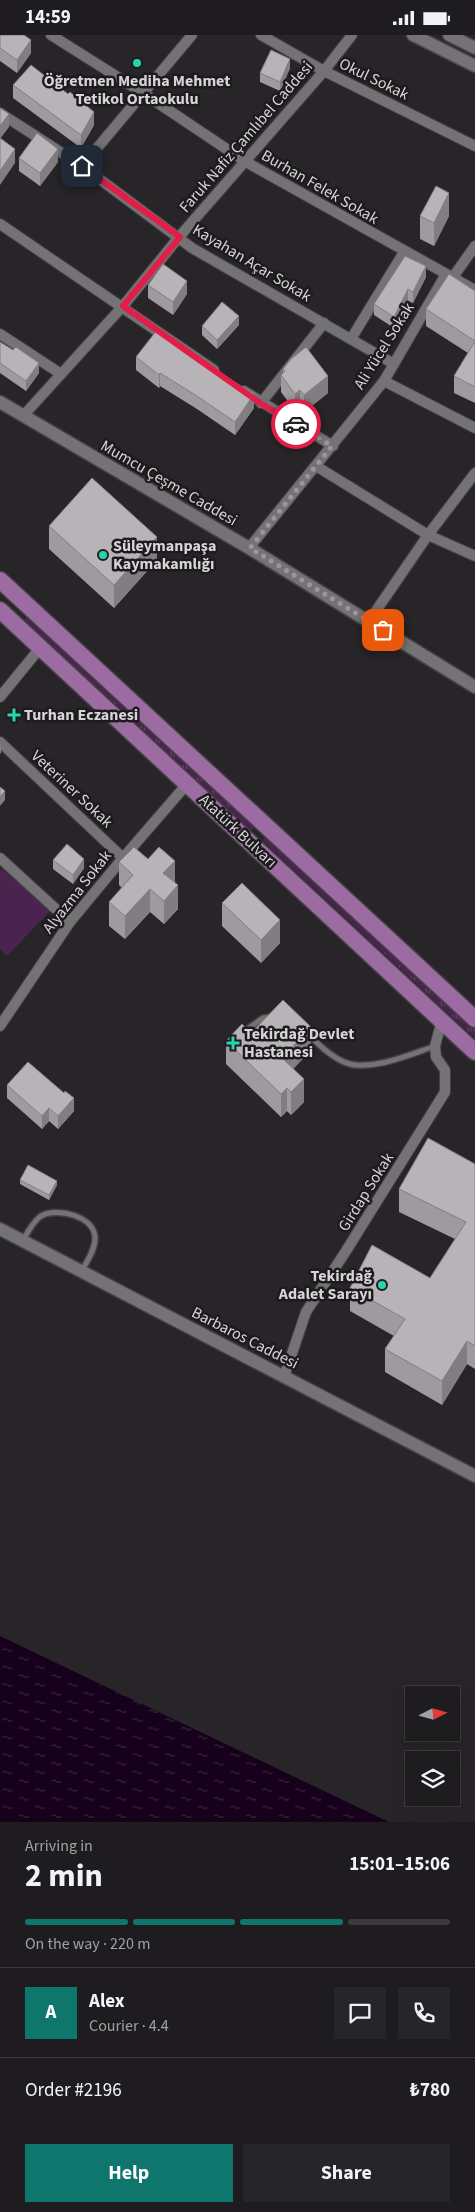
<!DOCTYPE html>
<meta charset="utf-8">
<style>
:root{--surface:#1e1c1e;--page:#262527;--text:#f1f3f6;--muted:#a1a1a4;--line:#3c3a3c;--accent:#0f766e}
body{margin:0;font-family:"Source Sans 3",sans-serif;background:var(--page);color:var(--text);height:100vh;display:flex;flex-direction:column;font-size:19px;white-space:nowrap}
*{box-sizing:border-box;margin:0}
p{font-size:16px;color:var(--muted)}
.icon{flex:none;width:28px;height:28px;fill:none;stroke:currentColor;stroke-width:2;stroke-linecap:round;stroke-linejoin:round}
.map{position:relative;height:1787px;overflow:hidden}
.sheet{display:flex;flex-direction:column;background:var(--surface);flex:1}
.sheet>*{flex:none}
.needle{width:32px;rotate:84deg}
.buttons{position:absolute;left:405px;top:1651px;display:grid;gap:10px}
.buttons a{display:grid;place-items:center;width:55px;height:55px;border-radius:0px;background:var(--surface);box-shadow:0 5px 20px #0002,0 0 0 1px var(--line);font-size:25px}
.pin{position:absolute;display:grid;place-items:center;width:42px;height:42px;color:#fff;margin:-21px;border-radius:10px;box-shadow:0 2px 8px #0006}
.courier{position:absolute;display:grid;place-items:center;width:50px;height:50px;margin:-25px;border:4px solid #e11d48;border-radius:50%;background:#fff;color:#222;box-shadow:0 1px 6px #0007}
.headline em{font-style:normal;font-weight:700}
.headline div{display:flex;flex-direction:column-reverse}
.headline{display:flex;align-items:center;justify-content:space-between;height:85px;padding:0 25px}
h1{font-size:32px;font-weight:700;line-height:38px}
.bar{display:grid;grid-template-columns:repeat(4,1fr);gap:8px 5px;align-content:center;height:60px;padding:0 25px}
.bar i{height:6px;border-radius:4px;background:var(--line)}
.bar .active{background:var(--accent)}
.bar p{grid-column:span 4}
.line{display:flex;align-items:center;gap:12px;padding:0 25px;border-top:1px solid var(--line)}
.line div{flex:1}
.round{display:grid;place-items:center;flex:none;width:52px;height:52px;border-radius:0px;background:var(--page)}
.cta{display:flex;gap:10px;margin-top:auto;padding:10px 25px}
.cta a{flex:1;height:58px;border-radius:0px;background:var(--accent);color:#fff;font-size:20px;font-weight:700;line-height:58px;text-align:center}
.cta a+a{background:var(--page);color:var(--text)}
.status{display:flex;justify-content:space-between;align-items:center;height:35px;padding:0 25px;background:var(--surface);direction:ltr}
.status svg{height:14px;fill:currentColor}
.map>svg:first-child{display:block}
.grass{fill:url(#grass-tufts)}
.pitch{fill:#4a234f}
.water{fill:url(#water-ripples)}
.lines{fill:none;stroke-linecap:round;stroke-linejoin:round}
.service-casing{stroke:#434144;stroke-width:8}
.minor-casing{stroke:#434144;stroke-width:12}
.tertiary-casing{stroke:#434144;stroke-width:15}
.primary-casing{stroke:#434144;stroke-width:19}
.service{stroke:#757275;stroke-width:5}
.minor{stroke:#757275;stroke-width:10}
.tertiary{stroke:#757275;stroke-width:12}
.primary{stroke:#9b6ba2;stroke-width:16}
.wall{fill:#9d9b9d}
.shaded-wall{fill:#807e80}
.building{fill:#b7b4b7;stroke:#807e80}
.done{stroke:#999799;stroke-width:5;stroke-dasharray:0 9}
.route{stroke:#e11d48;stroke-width:6}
.poi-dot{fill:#26d5ae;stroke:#1e1b1e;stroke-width:2}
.labels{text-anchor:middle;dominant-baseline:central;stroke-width:5;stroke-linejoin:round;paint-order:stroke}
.street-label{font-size:16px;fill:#d6d4d6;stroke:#1e1b1e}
.poi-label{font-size:16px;font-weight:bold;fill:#d6d4d6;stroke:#1e1b1e;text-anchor:start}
</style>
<div class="status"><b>14:59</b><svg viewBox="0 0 49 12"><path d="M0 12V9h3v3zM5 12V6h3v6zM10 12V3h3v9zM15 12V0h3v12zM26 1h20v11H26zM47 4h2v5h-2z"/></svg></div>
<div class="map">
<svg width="475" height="1787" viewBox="0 0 475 1787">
<defs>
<pattern id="grass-tufts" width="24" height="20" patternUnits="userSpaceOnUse" patternTransform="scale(1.25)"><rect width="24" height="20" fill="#4a234f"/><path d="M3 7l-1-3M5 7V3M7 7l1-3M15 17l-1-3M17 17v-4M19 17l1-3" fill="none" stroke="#634268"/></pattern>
<pattern id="water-ripples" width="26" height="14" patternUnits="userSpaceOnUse" patternTransform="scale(1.25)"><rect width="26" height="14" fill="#17001b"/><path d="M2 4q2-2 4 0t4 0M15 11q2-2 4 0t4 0" fill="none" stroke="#38243b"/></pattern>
</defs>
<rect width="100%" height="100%" fill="#282528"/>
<!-- grass -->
<g class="grass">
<polygon points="28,580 255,791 249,798 23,586"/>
<polygon points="266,801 475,994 475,1003 263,806"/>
</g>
<!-- pitch -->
<polygon class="pitch" points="6,830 52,874 7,921 0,914 0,836"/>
<!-- water -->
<polygon class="water" points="0,1601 389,1787 0,1787"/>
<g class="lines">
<defs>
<g id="service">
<polyline points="242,998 263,983 271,982"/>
<path d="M307 998C317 1008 330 1021 344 1027 368 1038 411 1019 435 1011"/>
<path d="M22 1206C28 1198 33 1186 41 1181 57 1172 96 1181 95 1204 95 1215 87 1226 82 1236"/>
</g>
<g id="minor">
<polyline points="51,0 143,58 246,127 475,255"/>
<polyline points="261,0 324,36 475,111"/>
<polyline points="0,78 82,131 192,213 394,329"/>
<polyline points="82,131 192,0"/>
<polyline points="0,189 214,335"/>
<polyline points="453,242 475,211"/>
<polyline points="0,299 61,339"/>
<polyline points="351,304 404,217"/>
<polyline points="384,346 475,393"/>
<polyline points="244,356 333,411"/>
<polyline points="261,368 324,288"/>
<polyline points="23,381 123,271 179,202 324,36 352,0"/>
<polyline points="316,431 428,500 475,521"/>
<polyline points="249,513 384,346 446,239"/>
<polyline points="369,586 428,500 475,438"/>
<polyline points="0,662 40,613"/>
<polyline points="0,707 123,823"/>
<polyline points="0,823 70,887"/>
<polyline points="0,991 70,887 123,823 187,749"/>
<polyline points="284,1342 306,1277 346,1216 445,1057 445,1035 436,1022 435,1011 442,985"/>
</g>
<g id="tertiary">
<polyline points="413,0 475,31"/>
<polyline points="449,0 475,13"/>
<polyline points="0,367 249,513 475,652"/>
<polyline points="0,1194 475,1441"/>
</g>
<g id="primary">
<polyline points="0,545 475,984"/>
<polyline points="0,575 475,1017"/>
</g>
</defs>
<!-- service casing -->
<use href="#service" class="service-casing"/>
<!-- minor casing -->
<use href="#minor" class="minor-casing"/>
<!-- tertiary casing -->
<use href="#tertiary" class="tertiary-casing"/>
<!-- primary casing -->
<use href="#primary" class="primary-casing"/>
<!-- service -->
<use href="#service" class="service"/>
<!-- minor -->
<use href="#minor" class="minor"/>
<!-- tertiary -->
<use href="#tertiary" class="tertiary"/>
<!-- primary -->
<use href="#primary" class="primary"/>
</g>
<!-- wall -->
<g class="wall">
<polygon points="0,0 31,18 17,38 0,26"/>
<polygon points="290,33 280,56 260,47 260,38"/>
<polygon points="13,50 94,90 81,113 13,63"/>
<polygon points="19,123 58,127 40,151 19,136"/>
<polygon points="420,181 449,181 434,211 420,204"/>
<polygon points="426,242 413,268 408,266 394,293 374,280 374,269"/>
<polygon points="148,250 187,259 173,280 148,263"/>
<polygon points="475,256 475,368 454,358 454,341 468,318 426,291 426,274"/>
<polygon points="239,290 217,314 202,300 202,291"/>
<polygon points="0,307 39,338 26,356 0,338"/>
<polygon points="186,319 254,373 235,400 197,374 160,351 159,353 136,335 136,322"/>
<polygon points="283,334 328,358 304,377 300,372 295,376 281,357 281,340 283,338"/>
<polygon points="49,491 157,525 114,573 49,514"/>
<polygon points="53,825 84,833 73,849 53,834"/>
<polygon points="119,827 175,848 178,874 164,889 150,877 125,904 109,891 109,867 122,853 119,850"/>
<polygon points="222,868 280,908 261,928 222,891"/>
<polygon points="251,998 311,1015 293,1034 304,1067 291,1080 287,1076 281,1082 226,1029 226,1006"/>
<polygon points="7,1050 74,1076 58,1094 49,1086 42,1094 7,1063"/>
<polygon points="475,1129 475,1334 467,1329 442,1370 385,1337 385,1314 394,1301 350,1276 350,1253 430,1243 455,1204 399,1177 399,1154"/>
<polygon points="20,1145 57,1150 49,1165 20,1149"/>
</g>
<!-- shaded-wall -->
<g class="shaded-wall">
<polygon points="31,5 31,18 17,38 17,25"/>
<polygon points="290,24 290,33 280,56 280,47"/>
<polygon points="94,77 94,90 81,113 81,100"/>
<polygon points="9,79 9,92 0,104 0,91"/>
<polygon points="15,114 15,128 0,150 0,136"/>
<polygon points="58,114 58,127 40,151 40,138"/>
<polygon points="449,158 449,181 434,211 434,188"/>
<polygon points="426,231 426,242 413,268 413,257"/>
<polygon points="187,246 187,259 173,280 173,267"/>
<polygon points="408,254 408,266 394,293 394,282"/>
<polygon points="239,281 239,290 217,314 217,305"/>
<polygon points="39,328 39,338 26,356 26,346"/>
<polygon points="160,338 160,351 159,353 159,340"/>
<polygon points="328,341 328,358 304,377 304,360"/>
<polygon points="300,355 300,372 295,376 295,359"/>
<polygon points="254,359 254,373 235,400 235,387"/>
<polygon points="157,502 157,525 114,573 114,550"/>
<polygon points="1,709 1,718 0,719 0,710"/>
<polygon points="5,756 5,765 0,771 0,762"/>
<polygon points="84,824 84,833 73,849 73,840"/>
<polygon points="175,826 175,849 163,838"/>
<polygon points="178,850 178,874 164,889 164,866"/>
<polygon points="150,854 150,877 125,904 125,881"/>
<polygon points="280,885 280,908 261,928 261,905"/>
<polygon points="311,992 311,1015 282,1046 282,1023"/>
<polygon points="304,1044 304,1067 291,1080 291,1057"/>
<polygon points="287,1053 287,1076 281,1082 281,1059"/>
<polygon points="74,1063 74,1076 58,1094 58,1081"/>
<polygon points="49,1073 49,1086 42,1094 42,1081"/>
<polygon points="57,1146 57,1150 49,1165 49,1160"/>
<polygon points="467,1306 467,1329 442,1370 442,1346"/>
</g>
<!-- building -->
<g class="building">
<polygon points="0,0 24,0 31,5 17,25 0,13"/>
<polygon points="271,15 290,24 280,47 260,38"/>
<polygon points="31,30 68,59 70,57 94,77 81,100 13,50"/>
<polygon points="0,73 9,79 0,91"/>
<polygon points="37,98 58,114 40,138 19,123"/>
<polygon points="0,103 15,114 0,136"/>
<polygon points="436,151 449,158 434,188 420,181"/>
<polygon points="405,221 426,231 413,257 408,254 394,282 374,269"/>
<polygon points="163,229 187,246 173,267 148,250"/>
<polygon points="449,239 475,256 475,352 454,341 475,306 426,274"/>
<polygon points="222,267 239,281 217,305 202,291"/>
<polygon points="157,295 186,319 187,318 254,359 235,387 197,361 160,338 159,340 136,322"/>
<polygon points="0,307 13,315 16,312 39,328 26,346 0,328"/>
<polygon points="306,312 328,341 304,360 300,355 295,359 281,340 285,336 283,334 291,324"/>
<polygon points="92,443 157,502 114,550 49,491"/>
<polygon points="0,752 5,756 0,762"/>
<polygon points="67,809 84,824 73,840 53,825"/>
<polygon points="134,812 148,824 159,812 175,826 163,838 178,850 164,866 150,854 125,881 109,867 133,840 119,827"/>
<polygon points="242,848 280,885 261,905 222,868"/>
<polygon points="283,965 311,992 282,1023 304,1044 291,1057 287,1053 281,1059 226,1006 242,989 251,998"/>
<polygon points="28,1027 64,1058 65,1056 74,1063 58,1081 49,1073 42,1081 7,1050"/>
<polygon points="428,1103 475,1129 475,1311 467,1306 442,1346 385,1314 405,1284 350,1253 372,1210 430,1243 466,1187 399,1154"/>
<polygon points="28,1130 57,1146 49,1160 20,1145"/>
</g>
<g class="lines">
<!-- done -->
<polyline class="done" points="296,389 332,411 250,513 383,595"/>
<!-- route -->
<polyline class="route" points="82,131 180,202 123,271 260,368 296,389"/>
</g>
<!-- markers -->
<g class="poi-dot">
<circle cx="137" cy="28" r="5"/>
<circle cx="103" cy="520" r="5"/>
<path d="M11.5 672.5h5v5h5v5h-5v5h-5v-5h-5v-5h5z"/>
<path d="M230.5 1000.5h5v5h5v5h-5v5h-5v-5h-5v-5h5z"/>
<circle cx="382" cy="1250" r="5"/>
</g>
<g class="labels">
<!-- street labels -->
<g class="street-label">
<text transform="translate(374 44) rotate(26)">Okul Sokak</text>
<text transform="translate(246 102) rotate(-49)">Faruk Nafiz Çamlıbel Caddesi</text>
<text transform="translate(320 152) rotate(30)">Burhan Felek Sokak</text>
<text transform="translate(252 228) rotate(31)">Kayahan Açar Sokak</text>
<text transform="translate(384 311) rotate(-58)">Ali Yücel Sokak</text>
<text transform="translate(169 448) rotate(30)">Mumcu Çeşme Caddesi</text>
<text transform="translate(72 754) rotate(43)">Veteriner Sokak</text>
<text transform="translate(238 796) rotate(43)">Atatürk Bulvarı</text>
<text transform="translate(77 857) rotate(-52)">Alyazma Sokak</text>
<text transform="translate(366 1157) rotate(-58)">Girdap Sokak</text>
<text transform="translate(245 1303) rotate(27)">Barbaros Caddesi</text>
</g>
<!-- poi labels -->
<g class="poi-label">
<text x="137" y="46" text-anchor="middle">Öğretmen Mediha Mehmet<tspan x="137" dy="18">Tetikol Ortaokulu</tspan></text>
<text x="113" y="511">Süleymanpaşa<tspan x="113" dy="18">Kaymakamlığı</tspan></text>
<text x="24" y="680">Turhan Eczanesi</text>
<text x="244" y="999">Tekirdağ Devlet<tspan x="244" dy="18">Hastanesi</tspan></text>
<text x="372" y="1241" text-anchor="end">Tekirdağ<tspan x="372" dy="18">Adalet Sarayı</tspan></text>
</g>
</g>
</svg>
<div class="buttons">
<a><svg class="needle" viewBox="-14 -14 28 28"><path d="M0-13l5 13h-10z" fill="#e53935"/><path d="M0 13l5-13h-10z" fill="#a1a1a4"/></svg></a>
<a><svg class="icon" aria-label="layers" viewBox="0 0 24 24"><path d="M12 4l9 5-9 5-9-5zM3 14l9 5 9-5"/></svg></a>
</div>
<div class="pin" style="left:383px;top:595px;background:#ea580c"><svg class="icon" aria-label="bag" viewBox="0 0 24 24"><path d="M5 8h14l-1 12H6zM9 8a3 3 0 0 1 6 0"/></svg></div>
<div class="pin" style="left:82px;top:131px;background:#1f2937"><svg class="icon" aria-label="home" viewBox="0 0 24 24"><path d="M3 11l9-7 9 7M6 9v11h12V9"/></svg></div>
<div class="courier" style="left:296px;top:389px"><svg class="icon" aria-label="car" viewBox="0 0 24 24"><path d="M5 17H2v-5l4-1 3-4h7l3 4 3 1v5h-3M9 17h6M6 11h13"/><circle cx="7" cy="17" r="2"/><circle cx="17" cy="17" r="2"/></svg></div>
</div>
<section class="sheet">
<div class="headline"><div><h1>2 min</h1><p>Arriving in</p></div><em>15:01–15:06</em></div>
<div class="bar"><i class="active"></i><i class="active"></i><i class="active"></i><i></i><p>On the way · 220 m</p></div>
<div class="line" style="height:90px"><b class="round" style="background:var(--accent);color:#fff">A</b><div><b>Alex</b><p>Courier · 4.4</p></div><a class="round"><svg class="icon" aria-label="chat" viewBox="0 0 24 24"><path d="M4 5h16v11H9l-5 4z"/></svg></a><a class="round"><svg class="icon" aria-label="phone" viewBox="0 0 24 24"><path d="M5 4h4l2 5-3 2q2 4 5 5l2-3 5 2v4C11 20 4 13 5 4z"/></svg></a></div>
<div class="line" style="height:65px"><div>Order #2196</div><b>₺780</b></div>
<div class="cta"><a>Help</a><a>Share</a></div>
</section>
